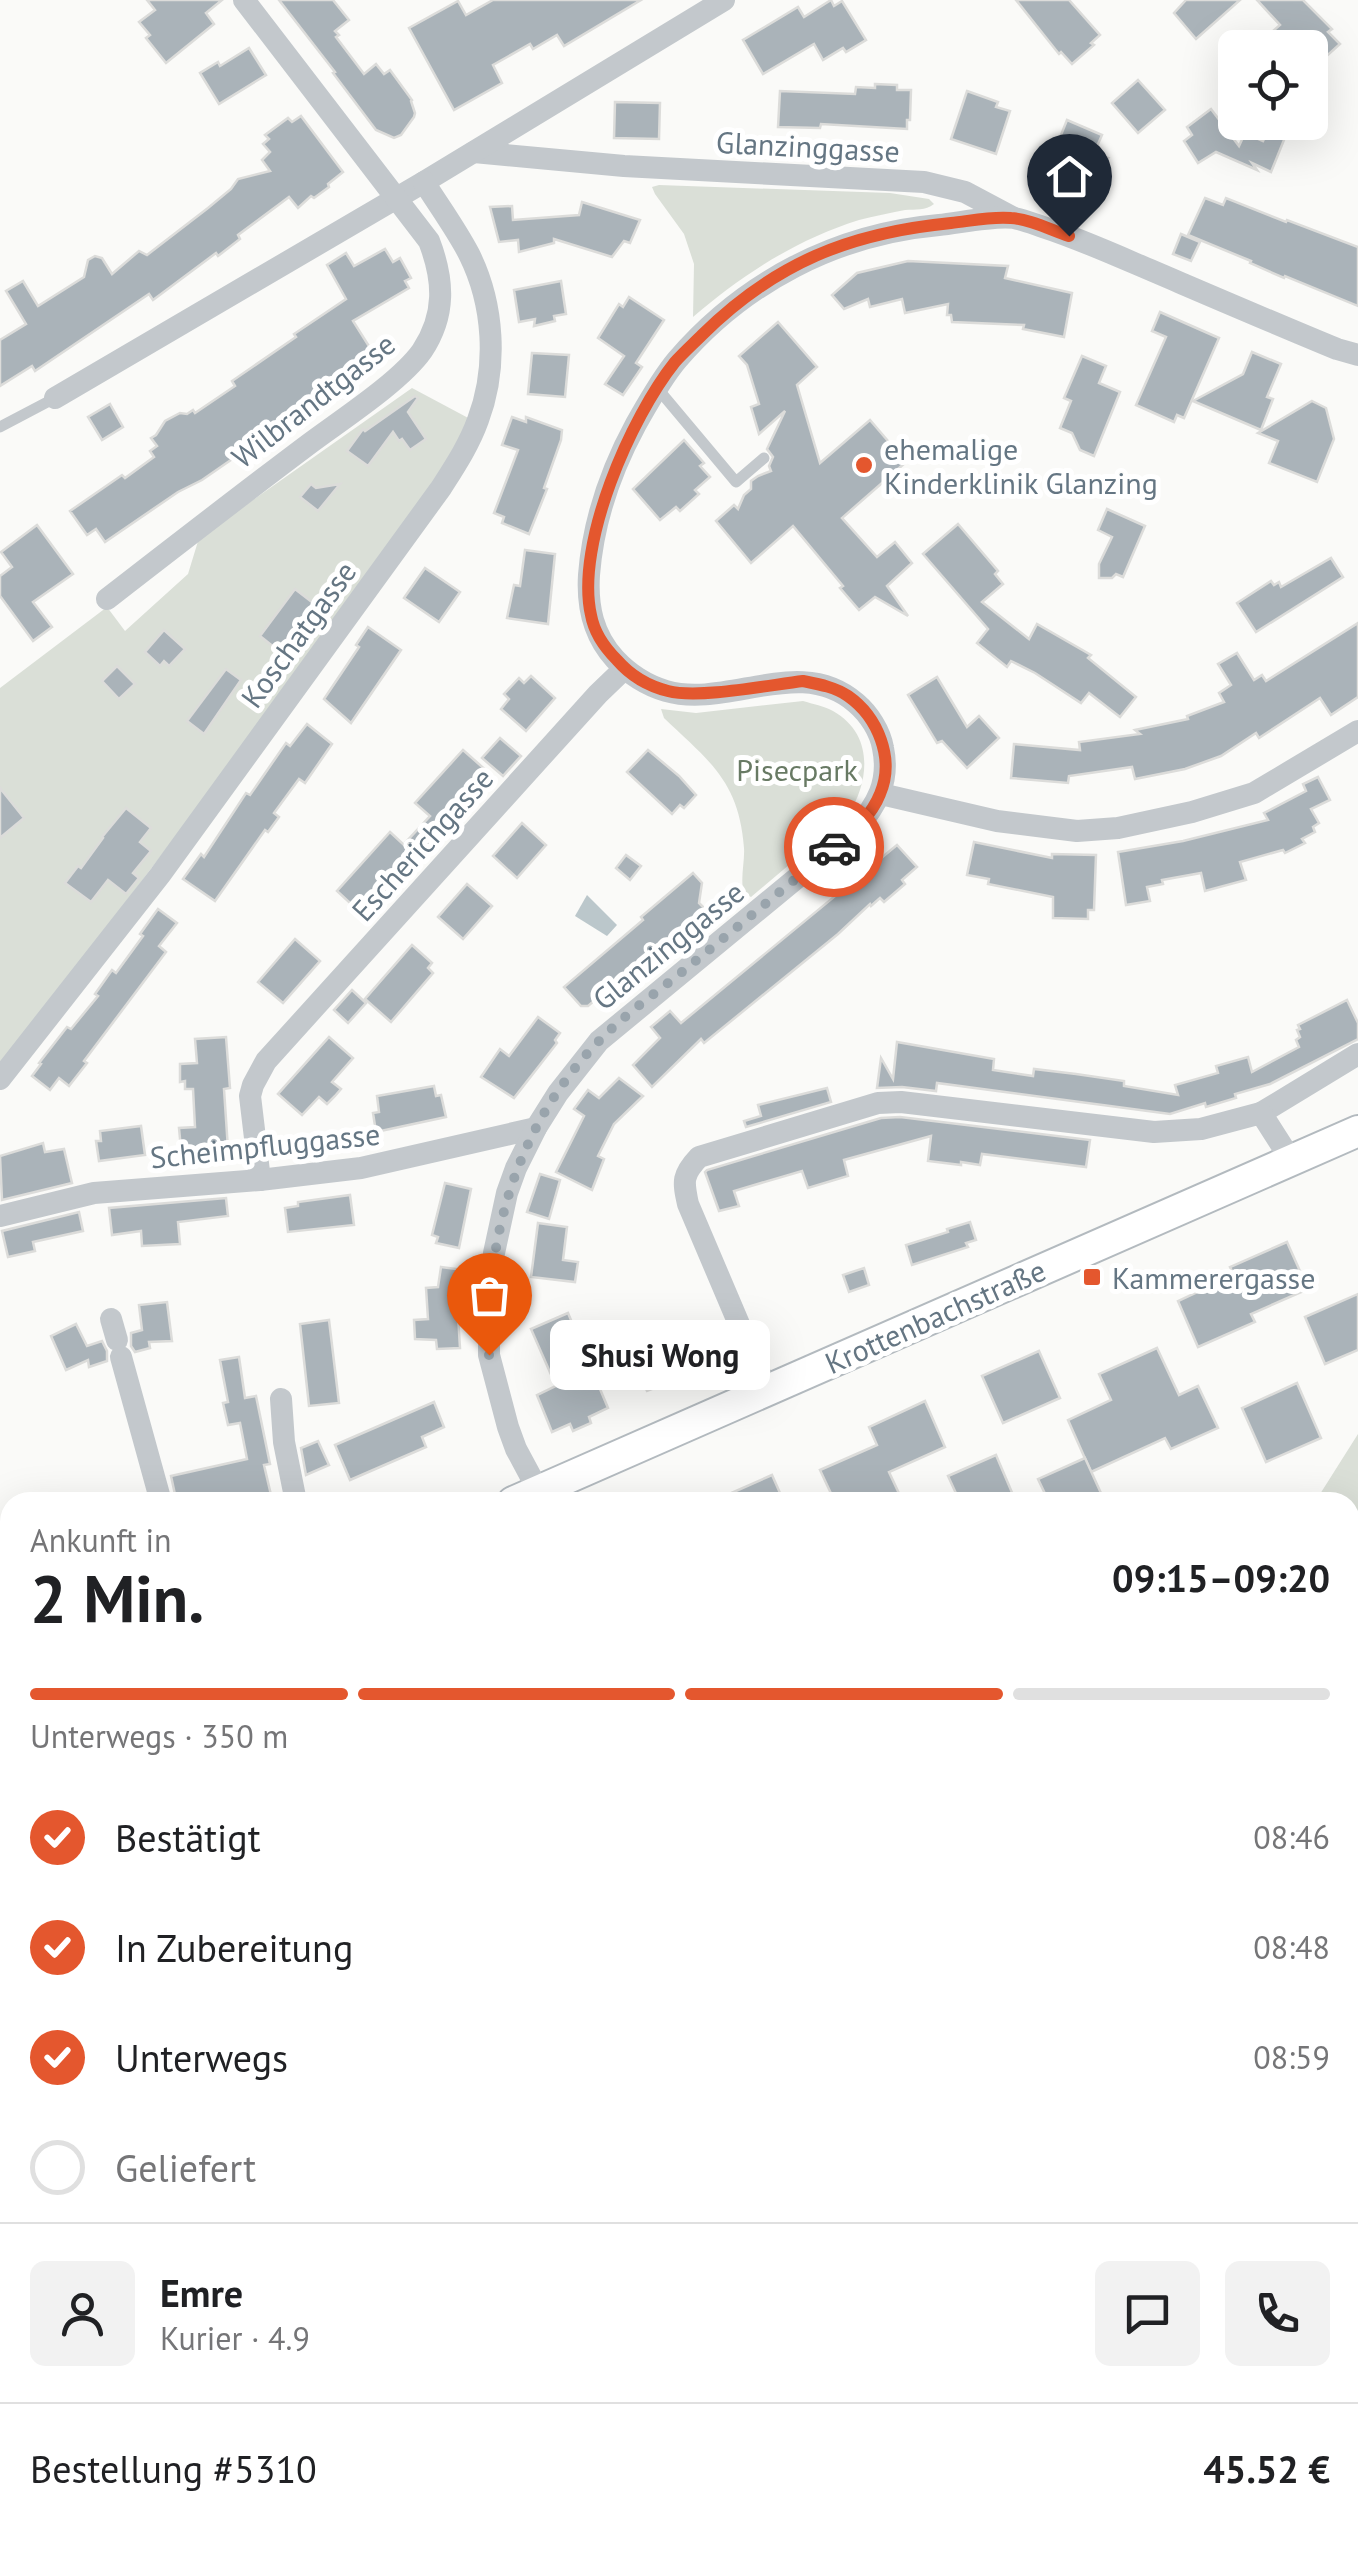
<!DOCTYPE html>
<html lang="de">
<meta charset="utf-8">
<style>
:root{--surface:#fff;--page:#f2f2f2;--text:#202124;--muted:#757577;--line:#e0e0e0;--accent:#e4572e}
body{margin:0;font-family:"PT Sans",sans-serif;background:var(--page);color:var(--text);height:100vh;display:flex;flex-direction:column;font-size:38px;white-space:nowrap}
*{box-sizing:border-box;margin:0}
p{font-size:32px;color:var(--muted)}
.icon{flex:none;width:55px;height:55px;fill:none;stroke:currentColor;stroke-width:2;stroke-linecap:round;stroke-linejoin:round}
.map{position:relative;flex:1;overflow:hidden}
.sheet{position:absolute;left:0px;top:1492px;width:1360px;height:1062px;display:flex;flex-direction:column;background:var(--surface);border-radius:30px 30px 0 0;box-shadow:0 10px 40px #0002}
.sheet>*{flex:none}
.fabs{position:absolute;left:1218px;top:30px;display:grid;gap:20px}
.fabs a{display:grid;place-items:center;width:110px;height:110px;border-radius:15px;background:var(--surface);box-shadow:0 10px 40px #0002;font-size:50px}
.pin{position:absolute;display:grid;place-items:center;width:85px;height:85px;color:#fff;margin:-102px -42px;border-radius:50% 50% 50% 0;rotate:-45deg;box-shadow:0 0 10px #0007}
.pin .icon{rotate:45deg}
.courier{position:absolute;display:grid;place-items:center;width:100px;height:100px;margin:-50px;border:8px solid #e4572e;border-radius:50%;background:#fff;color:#222;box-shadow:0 2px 12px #0007}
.bubble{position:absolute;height:70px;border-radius:15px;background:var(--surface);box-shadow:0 10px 40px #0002;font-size:32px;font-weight:700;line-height:70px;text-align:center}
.summary em{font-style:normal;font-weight:700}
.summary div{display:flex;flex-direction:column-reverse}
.summary{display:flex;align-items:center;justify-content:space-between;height:170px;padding:0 30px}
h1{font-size:65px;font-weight:700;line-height:75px}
.bar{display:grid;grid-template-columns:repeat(4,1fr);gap:15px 10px;align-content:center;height:120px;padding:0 30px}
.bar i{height:12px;border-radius:8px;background:var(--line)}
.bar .on{background:var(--accent)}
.bar p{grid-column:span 4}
.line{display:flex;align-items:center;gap:25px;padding:0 30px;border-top:2px solid var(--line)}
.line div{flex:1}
.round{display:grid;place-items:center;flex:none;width:105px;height:105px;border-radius:15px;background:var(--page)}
ol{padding:0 30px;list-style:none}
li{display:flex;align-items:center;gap:30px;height:110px}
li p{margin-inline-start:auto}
li .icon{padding:10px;border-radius:50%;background:var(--accent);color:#fff;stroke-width:4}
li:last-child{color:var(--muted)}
li i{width:55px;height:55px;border:5px solid var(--line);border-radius:50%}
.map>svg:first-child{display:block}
.green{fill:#dadfd7}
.water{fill:#bbc7cb}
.building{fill:#aab3b9;stroke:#dcdcda;stroke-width:2.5}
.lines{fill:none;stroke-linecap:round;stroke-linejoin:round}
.secondary-casing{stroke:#b3babf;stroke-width:34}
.lane{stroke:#c3c8cc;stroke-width:11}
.street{stroke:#c3c8cc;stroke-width:22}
.secondary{stroke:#fff;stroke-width:30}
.done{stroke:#99a4ac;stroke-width:10;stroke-dasharray:0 18}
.route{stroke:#e4572e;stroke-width:12}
.poi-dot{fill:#e4572e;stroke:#fff;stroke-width:4}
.labels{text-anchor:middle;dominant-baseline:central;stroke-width:10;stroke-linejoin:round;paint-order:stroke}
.street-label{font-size:30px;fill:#657683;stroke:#fff}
.poi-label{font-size:30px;fill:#657683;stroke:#fff;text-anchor:start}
.park-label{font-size:30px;fill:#687a64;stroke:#fff}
</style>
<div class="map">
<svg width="1358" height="2553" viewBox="0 0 1358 2553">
<rect width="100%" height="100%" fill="#fafaf8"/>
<!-- green -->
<g class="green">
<path d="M659 185 890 193 929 199 934 204C925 211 916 209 905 210 890 213 874 216 859 220 796 240 743 274 693 317L694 264 684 234 655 194 652 187Z"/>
<polygon points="412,388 472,420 452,463 284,694 0,1067 0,688 107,607 125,631 188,574 199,538"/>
<path d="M803 701C813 704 824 706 833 711 874 734 870 781 848 815L751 897 745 894C739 884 745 862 744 848 739 781 709 761 664 718L661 709 696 713Z"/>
<polygon points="1358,1434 1358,1566 1350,1561 1350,1502 1315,1502"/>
<polygon points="0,2497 10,2509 10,2545 42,2545 49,2553 0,2553"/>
</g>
<!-- water -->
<polygon class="water" points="587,895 617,925 607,936 575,916"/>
<!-- building -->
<g class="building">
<polygon points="147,0 222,0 206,13 214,24 166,63 146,38 150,35 139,22 155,10"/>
<polygon points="279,0 333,0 349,20 335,31 339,35 336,37 364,74 376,64 384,74 390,70 412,100 411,101 415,113 414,117 401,135 394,138 376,130 333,73 335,72"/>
<polygon points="493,0 641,0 564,46 557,35 533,49 530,44 493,65 502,83 454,110 409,28 458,1 466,15"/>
<polygon points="831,0 834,6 842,1 866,40 846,52 843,48 823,60 814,44 763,74 743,40 798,7 804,17"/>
<polygon points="1016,0 1069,0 1100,35 1091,43 1094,45 1072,64 1061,52 1059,54"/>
<polygon points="1186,0 1240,0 1196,39 1174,13"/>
<polygon points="1257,0 1303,0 1332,29 1328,32 1340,44 1310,71 1310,48 1253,48 1280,25"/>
<polygon points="249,48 266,75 219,104 200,73 218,62 220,66"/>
<polygon points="1138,80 1165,110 1138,133 1112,103"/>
<polygon points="875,84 897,85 897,90 911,90 910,120 907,120 907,129 821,124 820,128 778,127 780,91 855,94 856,87 875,88"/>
<polygon points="967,91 998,102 996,107 1010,111 996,154 951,139"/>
<polygon points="615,102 660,103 659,139 614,138"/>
<polygon points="1211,109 1239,146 1245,133 1263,141 1269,128 1286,135 1271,172 1252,163 1257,170 1216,152 1198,163 1184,141 1192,135 1187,127"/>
<polygon points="301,116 343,172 328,184 329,187 314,198 311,196 298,208 289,197 238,235 240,239 218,256 216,253 153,300 149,294 35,371 32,366 0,386 0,340 26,324 6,291 23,281 38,306 84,277 88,260 95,256 102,258 112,274 139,251 147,255 208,208 231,189 238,179 270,171 262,160 270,152 263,144 269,139 265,135 288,118 292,122"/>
<polygon points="1067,120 1102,135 1094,153 1108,158 1049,208 1073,152 1057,145"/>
<polygon points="1205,198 1223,205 1226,198 1286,222 1287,220 1358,247 1358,306 1285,276 1284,278 1250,263 1251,261 1188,235"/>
<polygon points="582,202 640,220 630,243 624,241 612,257 554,239 554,243 519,252 518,240 499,242 490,207 512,206 513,220 579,215"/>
<polygon points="1181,234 1200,242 1191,261 1173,254"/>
<polygon points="385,249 393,262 400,258 411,278 405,281 409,288 353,321 372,351 368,354 371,359 357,367 360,372 300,409 241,453 202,480 178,492 105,542 96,529 87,535 70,511 122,475 125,478 154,457 150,451 157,446 151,438 156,435 165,421 180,413 187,414 193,410 195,413 235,386 232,381 296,337 294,334 346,299 327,265 346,253 354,266"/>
<polygon points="908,261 1008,266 1005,278 1072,293 1064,337 1023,329 1024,325 952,322 951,315 947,315 948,304 905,313 902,299 870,307 868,299 844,309 832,295 857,273"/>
<polygon points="561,281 566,314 554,316 555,321 534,326 535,319 519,322 514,290"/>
<polygon points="629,297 664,320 636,363 642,367 623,395 605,384 624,356 598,338 619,304 623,307"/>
<polygon points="1160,312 1219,338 1184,418 1177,415 1174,422 1136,405 1166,337 1152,331"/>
<polygon points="778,322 817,367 797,385 820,463 870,420 906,462 842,518 877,557 895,542 912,563 887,586 908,616 875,597 859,610 840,588 843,586 793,526 751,563 716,521 734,505 738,509 744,495 751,489 751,481 758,476 771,471 769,466 773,457 767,449 785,411 759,434 751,407 759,404 747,365 739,356"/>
<polygon points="1252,352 1281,364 1267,397 1273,399 1261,430 1193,401 1243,374"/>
<polygon points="532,353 569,355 565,397 528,394"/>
<polygon points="1082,356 1106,366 1099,383 1120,392 1094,456 1080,450 1072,433 1060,428 1071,401 1064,398"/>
<polygon points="415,396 418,398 408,412 426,439 410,450 402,439 399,441 393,432 368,466 347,451 363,429 365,431"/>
<polygon points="1312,401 1326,408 1334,439 1317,482 1269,463 1278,441 1258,433"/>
<polygon points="110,404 123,427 102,440 88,417"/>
<polygon points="512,417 526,422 526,417 562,430 561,440 544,488 547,489 529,534 502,523 504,517 494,513 518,450 502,445"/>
<polygon points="684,440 704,463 700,466 710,477 695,490 699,494 680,511 676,507 660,520 633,489"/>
<polygon points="311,484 316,488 340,484 318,511 300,497"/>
<polygon points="1107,509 1145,526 1123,577 1116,574 1112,578 1099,578 1099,564 1112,537 1098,530"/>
<polygon points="958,524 998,571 995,574 1003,584 982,602 1029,639 1037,624 1091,655 1088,658 1136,697 1120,717 1089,693 1081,703 1035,673 1011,661 1007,667 977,643 988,629 923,554"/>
<polygon points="37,525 73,574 33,602 52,627 33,641 0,596 0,576 12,567 1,552"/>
<polygon points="525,550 555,554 548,624 507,618 514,585 520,586"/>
<polygon points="1331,558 1343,577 1256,632 1237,603 1271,581 1274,585 1279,582 1281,587"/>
<polygon points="425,568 460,592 439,622 404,598"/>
<polygon points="295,589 317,606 319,603 332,613 313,639 301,630 283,650 277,645 275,648 260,636"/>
<polygon points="1358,623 1358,697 1331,715 1320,698 1259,738 1256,733 1221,756 1185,769 1135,779 1132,767 1069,776 1068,783 1011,778 1014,744 1080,750 1079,742 1140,734 1135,730 1188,719 1187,716 1224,702 1219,693 1231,685 1218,664 1237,653 1254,680 1262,675 1266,681"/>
<polygon points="368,627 401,650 351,723 324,699 359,647 356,645"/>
<polygon points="164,630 185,649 169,666 164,661 160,666 145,652"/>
<polygon points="117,666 135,684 119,699 102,681"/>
<polygon points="226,669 241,680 204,734 187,721"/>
<polygon points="531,676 555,698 526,731 501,709 509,699 504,694 519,678 524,683"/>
<polygon points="937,677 967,727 979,716 999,738 967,768 942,741 937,743 908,695"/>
<polygon points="307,724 332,744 305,783 299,779 274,813 279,817 268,832 265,830 215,901 183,879 201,854 204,857 246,793 250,795 286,743 290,746"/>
<polygon points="500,738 521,756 503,776 482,758"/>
<polygon points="463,750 489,773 447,819 448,822 423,857 406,842 430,816 415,803"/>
<polygon points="648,750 679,776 696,795 684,808 680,805 672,814 627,772"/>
<polygon points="1318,777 1330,800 1311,809 1319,823 1313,827 1315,832 1302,839 1305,843 1285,853 1283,850 1240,862 1246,880 1205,891 1201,873 1162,880 1163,884 1147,887 1150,901 1126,905 1118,852 1183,841 1268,820 1264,813 1306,791 1303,784"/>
<polygon points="0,788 24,818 0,838"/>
<polygon points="126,808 151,828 140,842 151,851 133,873 139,878 126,894 108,880 91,902 65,883 78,866 81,868 103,838 102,837"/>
<polygon points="522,823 546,845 517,878 493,856"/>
<polygon points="390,832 416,856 363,915 337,891"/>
<polygon points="974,842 1052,858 1052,854 1096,855 1094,910 1088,910 1088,919 1053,918 1053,897 988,884 989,879 967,875"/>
<polygon points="897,845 917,867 902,880 905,884 884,902 880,898 871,906 870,904 838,934 704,1043 701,1039 652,1087 633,1065 660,1038 651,1027 670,1011 681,1023"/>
<polygon points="626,855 641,866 630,880 616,868"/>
<polygon points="693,873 702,883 699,903 704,908 588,1006 581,1006 564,987 643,920 641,917"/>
<polygon points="467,884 492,906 463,939 438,917"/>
<polygon points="158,909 177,923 159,946 166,952 84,1061 87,1063 69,1086 59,1078 50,1090 32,1076 41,1064 39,1063 67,1027 71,1029 98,996 95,994 112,970 116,973 143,936 140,934"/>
<polygon points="295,939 320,961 283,1003 258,982"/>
<polygon points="412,945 432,963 428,968 433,973 391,1022 365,999"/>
<polygon points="352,990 366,1003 348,1023 334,1010"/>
<polygon points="1347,1000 1358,1023 1358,1039 1270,1084 1235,1094 1236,1098 1206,1107 1205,1103 1170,1114 937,1083 936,1091 902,1087 877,1088 881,1058 893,1079 897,1042 994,1059 993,1070 1033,1076 1034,1069 1076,1074 1124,1081 1124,1086 1178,1095 1175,1085 1218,1073 1216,1066 1248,1057 1252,1072 1299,1047 1296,1040 1300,1037 1297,1030 1300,1029 1298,1025"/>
<polygon points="538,1017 560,1033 555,1040 557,1043 514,1098 481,1077 500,1049 509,1056"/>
<polygon points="226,1037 230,1088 224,1089 228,1149 200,1151 200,1147 181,1149 179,1128 195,1127 193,1089 185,1089 185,1081 180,1082 180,1064 197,1063 195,1039"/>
<polygon points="329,1037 353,1058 332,1082 341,1089 335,1096 327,1104 319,1097 302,1115 278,1094"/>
<polygon points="619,1078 643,1096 614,1124 598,1156 604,1159 592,1190 556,1172 584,1116 574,1109 588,1090 599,1098"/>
<polygon points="434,1086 436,1096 441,1095 446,1117 376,1132 373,1113 379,1112 377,1096"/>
<polygon points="827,1088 831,1102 746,1127 744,1121 761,1116 758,1105"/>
<polygon points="900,1117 1090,1140 1086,1167 982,1154 980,1165 961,1162 961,1165 928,1161 931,1136 844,1160 848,1176 808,1188 802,1171 734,1191 739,1206 719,1211 705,1172 707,1170 881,1118"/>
<polygon points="141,1126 145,1155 99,1161 96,1141 101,1141 100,1131"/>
<polygon points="43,1143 45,1152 64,1149 72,1183 2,1200 0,1156"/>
<polygon points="540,1174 560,1180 549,1219 527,1212"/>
<polygon points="445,1183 471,1189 459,1248 436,1243 438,1237 432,1235"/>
<polygon points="350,1195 354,1225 288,1232 285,1208 298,1206 298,1202"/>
<polygon points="226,1198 228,1216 178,1222 180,1244 142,1246 141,1231 112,1235 109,1208"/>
<polygon points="79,1212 83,1231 33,1242 35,1251 8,1257 2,1231"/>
<polygon points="970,1222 976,1240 966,1243 968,1247 912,1265 906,1245 948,1232 947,1229"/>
<polygon points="538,1223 567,1227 563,1260 578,1262 575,1282 531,1277"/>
<polygon points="1287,1242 1308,1289 1251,1314 1255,1322 1198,1347 1178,1301 1234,1275 1230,1267"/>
<polygon points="441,1267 472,1271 473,1293 457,1298 460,1348 437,1349 436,1340 415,1339 414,1320 428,1319 426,1288 438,1287"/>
<polygon points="864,1268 869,1285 849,1292 843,1275"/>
<polygon points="1358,1294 1358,1350 1325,1364 1305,1317"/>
<polygon points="167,1302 172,1341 149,1342 150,1348 135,1352 131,1346 131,1333 142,1330 139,1305"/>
<polygon points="568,1313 608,1408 589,1417 591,1423 573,1431 570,1424 552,1432 537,1395 556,1386 531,1329"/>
<polygon points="329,1320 339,1403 309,1406 300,1324"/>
<polygon points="76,1324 87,1346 102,1341 107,1351 107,1361 89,1367 88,1360 66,1370 51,1336"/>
<polygon points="694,1332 700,1343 715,1336 724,1357 707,1365 705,1361 665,1379 667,1383 647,1391 637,1369 663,1357 659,1348"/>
<polygon points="1157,1348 1179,1395 1198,1386 1218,1428 1171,1449 1165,1438 1091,1472 1068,1420 1111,1400 1099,1374"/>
<polygon points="1039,1351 1060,1398 1003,1423 982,1376"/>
<polygon points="239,1357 245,1398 256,1396 270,1464 264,1465 271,1495 233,1502 182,1502 181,1498 176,1499 171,1476 247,1459 240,1423 228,1425 223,1403 228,1402 220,1360"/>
<polygon points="1297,1383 1321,1438 1266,1462 1242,1408"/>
<polygon points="925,1401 945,1447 889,1472 903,1502 835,1502 820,1470 877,1445 869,1427"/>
<polygon points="434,1402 444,1427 422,1437 426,1447 350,1480 335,1445"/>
<polygon points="318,1441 329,1465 306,1475 301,1448"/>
<polygon points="996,1455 1016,1502 960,1502 948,1476"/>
<polygon points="1085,1458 1105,1502 1049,1502 1038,1479"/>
<polygon points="772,1475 784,1502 711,1502"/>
</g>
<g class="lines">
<defs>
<g id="secondary">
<polyline points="513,1502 1358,1131"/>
<polyline points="0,1604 10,1601"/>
<polyline points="0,1765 10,1759"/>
</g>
</defs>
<!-- secondary casing -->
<use href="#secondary" class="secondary-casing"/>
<!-- lane -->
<g class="lane">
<polyline points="658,389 736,482 764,458"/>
<polyline points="0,427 55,398"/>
</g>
<!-- street -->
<g class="street">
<polyline points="474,152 624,166 924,182 965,192 1012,217"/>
<polyline points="55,398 424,182 724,0"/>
<path d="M107 599C174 547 241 495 309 444 341 420 400 382 422 351 446 315 444 280 429 241L244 0"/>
<polyline points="881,794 997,821 1077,831 1118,828 1192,812 1254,793 1358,731"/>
<path d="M0 1079 160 875 441 488C455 466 469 445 478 420 498 367 494 304 469 254 456 229 439 206 424 182"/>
<polyline points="1261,1113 1358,1054"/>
<polyline points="260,1180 250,1096 253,1085 266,1061 598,694 624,669"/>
<polyline points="0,1216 94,1193 260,1180 361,1168 536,1128"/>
<polyline points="111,1319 117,1340"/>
<polyline points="121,1357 161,1502"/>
<path d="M767 1390 688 1204C683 1181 682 1175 699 1157L878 1103 901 1102 1154 1132 1201 1129 1261 1113 1291 1160"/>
<polyline points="281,1399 284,1442 296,1502"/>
<path d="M538 1490 516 1449 508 1427 489 1355V1296L494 1253 507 1193 516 1168 536 1128 558 1093 599 1041 855 830C877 805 890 782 883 748 880 731 869 714 856 703 800 654 728 709 666 691 646 685 629 674 615 659 593 635 587 607 589 575 593 523 611 470 636 424 648 403 661 379 677 360 744 282 836 234 939 225 959 223 995 215 1014 218 1024 220 1034 224 1043 227 1074 237 1104 250 1134 263 1202 292 1269 321 1337 349L1358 355"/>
<polyline points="0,2444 10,2436"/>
<polyline points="0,2473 10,2485"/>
<polyline points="61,2545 67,2553"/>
<polyline points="257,2553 266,2545"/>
</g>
<!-- secondary -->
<use href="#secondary" class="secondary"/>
</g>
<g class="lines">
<!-- done -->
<path class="done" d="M489 1355C485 1239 516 1126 599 1041 627 1012 662 989 693 963 740 925 787 886 834 847"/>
<!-- route -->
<path class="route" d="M834 847C852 832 871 817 880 794 895 759 878 717 848 696 835 687 818 684 803 681 769 685 699 699 668 691 648 686 630 675 617 660 605 648 594 632 591 615 575 544 631 417 675 362 683 353 693 344 702 335 775 263 849 233 951 223 970 221 992 216 1011 218 1030 219 1051 230 1069 236"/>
</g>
<!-- markers -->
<g class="poi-dot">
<circle cx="864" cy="465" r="10"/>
<rect x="1082" y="1267" width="20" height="20" rx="5"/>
</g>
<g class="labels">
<!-- street labels -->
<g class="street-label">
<text transform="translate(808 146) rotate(3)">Glanzinggasse</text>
<text transform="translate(313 400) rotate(-38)">Wilbrandtgasse</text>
<text transform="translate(298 634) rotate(-54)">Koschatgasse</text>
<text transform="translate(422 844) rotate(-48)">Escherichgasse</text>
<text transform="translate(668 945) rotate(-39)">Glanzinggasse</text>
<text transform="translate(265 1145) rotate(-6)">Scheimpfluggasse</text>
<text transform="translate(935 1316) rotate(-24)">Krottenbachstraße</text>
</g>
<!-- poi labels -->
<g class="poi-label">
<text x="884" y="448">ehemalige<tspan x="884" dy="34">Kinderklinik Glanzing</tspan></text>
<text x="1112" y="1277">Kammerergasse</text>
</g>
<!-- park labels -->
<g class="park-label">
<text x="797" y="769">Pisecpark</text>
</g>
</g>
</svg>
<div class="fabs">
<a><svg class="icon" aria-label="locate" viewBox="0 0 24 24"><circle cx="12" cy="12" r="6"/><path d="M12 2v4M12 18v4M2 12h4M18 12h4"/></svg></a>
</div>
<div class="pin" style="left:489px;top:1355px;background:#ea580c"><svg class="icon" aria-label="bag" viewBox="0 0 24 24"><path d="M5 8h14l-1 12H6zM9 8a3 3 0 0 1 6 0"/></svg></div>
<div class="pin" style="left:1069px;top:236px;background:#1f2937"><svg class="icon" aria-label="home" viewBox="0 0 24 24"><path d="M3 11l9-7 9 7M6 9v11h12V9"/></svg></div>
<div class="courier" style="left:834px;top:847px"><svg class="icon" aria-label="car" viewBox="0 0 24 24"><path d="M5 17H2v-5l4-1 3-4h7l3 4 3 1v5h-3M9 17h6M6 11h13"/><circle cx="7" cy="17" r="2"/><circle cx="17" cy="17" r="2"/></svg></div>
<div class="bubble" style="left:550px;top:1320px;width:220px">Shusi Wong</div>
<section class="sheet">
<div class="summary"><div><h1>2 Min.</h1><p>Ankunft in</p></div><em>09:15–09:20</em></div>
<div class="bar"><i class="on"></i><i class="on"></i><i class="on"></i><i></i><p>Unterwegs · 350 m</p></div>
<ol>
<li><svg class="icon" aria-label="check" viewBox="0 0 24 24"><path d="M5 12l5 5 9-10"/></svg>Bestätigt<p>08:46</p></li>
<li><svg class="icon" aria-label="check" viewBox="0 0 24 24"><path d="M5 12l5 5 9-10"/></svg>In Zubereitung<p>08:48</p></li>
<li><svg class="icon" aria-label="check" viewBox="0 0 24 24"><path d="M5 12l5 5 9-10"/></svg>Unterwegs<p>08:59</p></li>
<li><i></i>Geliefert</li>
</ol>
<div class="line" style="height:180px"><a class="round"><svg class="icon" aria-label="person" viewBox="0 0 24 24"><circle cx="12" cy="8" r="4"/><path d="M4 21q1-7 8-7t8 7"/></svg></a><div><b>Emre</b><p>Kurier · 4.9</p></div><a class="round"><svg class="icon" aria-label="chat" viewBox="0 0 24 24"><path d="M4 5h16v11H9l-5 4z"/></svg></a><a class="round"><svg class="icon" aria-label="phone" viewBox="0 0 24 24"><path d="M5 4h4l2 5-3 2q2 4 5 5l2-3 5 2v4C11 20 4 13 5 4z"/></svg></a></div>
<div class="line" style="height:130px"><div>Bestellung #5310</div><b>45.52 €</b></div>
</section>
</div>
